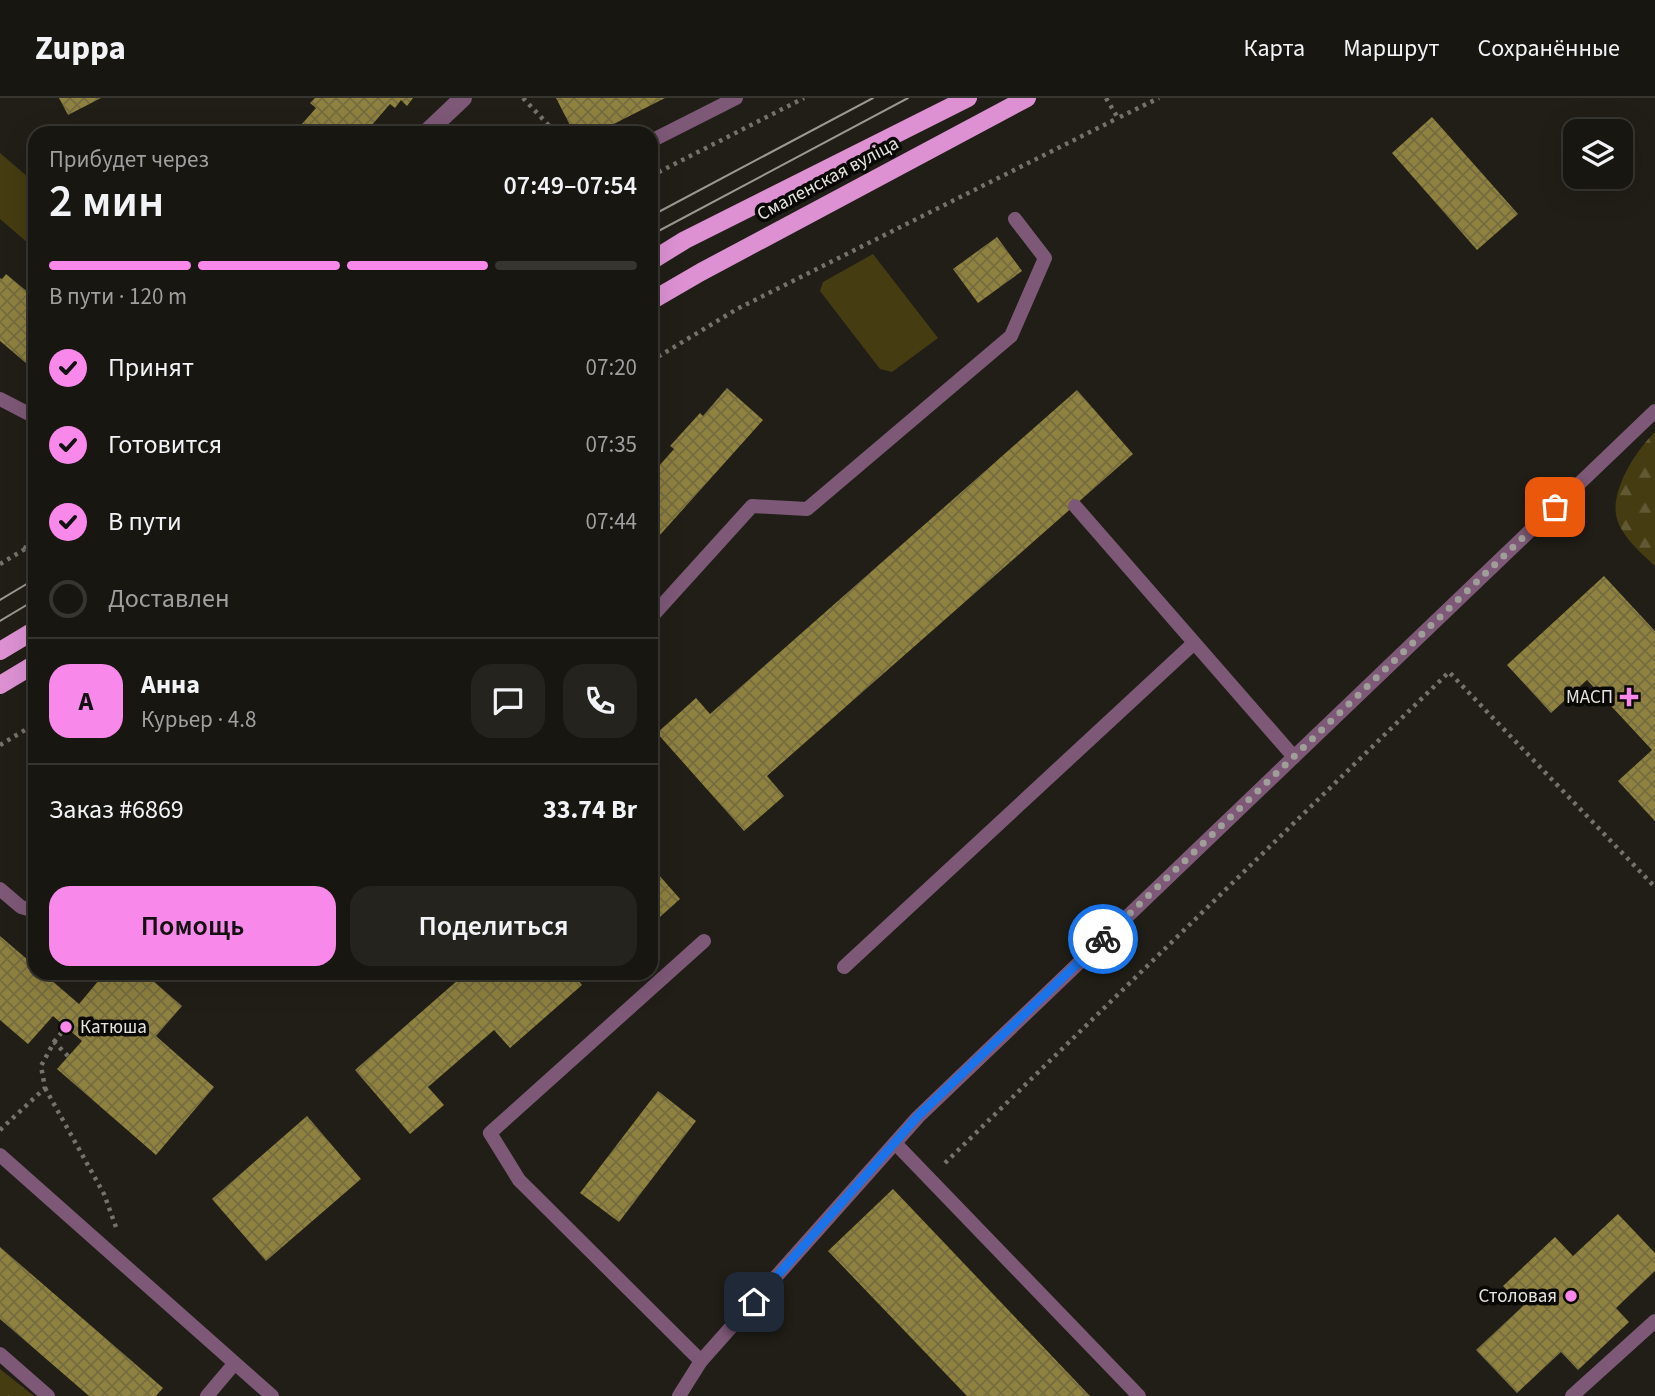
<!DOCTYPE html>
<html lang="ru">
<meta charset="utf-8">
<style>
:root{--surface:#181610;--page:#25231e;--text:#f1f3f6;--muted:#9f9f9f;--line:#363530;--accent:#f888ea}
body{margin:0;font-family:"Source Sans 3",sans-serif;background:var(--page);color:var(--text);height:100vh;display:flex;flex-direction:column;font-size:26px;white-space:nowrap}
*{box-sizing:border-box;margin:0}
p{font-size:23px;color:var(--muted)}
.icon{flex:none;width:38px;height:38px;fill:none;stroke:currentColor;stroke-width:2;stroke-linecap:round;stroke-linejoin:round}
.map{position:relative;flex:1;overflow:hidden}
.panel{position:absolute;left:28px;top:28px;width:630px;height:854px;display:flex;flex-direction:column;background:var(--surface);border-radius:21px;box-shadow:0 7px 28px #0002,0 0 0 2px var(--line)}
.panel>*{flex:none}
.fabs{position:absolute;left:1563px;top:21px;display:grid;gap:14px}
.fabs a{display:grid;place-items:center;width:70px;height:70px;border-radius:14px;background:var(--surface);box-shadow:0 7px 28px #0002,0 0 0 2px var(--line);font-size:35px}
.pin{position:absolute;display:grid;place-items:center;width:60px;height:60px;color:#fff;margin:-30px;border-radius:14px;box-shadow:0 4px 10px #0006}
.courier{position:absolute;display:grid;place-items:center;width:70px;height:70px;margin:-35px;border:5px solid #1a73e8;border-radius:50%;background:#fff;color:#222;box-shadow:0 2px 9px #0007}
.headline em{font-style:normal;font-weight:600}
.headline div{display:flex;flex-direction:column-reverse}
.headline{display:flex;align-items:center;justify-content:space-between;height:119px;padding:0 21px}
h1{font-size:46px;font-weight:600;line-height:52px}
.bar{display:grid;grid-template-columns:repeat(4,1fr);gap:10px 7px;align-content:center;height:84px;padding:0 21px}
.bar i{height:9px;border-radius:5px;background:var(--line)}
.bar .selected{background:var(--accent)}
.bar p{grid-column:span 4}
.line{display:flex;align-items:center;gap:18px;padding:0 21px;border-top:2px solid var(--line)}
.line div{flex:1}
.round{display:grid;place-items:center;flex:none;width:74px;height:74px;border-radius:21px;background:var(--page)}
ol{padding:0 21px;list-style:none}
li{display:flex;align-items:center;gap:21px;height:77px}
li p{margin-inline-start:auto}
li .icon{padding:7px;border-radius:50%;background:var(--accent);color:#111;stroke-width:4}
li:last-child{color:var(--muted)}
li i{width:38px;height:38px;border:4px solid var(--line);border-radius:50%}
.cta{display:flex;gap:14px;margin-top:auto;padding:14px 21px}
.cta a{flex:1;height:80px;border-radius:21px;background:var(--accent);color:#111;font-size:28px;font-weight:600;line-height:80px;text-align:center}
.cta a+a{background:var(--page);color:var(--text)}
header{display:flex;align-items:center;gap:42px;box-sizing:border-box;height:98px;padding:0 35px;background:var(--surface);border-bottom:2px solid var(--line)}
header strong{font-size:33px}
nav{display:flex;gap:38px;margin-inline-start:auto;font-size:24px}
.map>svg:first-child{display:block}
.green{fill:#463c12}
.forest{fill:url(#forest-firs)}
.building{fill:url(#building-cross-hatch)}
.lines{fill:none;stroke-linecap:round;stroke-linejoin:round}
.path{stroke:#74726c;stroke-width:4.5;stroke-dasharray:3.5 5;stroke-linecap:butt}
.service{stroke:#7d5877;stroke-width:14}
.minor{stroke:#7d5877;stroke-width:18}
.primary{stroke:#dd91d3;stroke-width:18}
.tram{stroke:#999892;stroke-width:2}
.done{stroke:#9f9e98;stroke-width:7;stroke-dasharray:0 12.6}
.route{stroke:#1a73e8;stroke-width:9}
.poi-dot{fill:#f888ea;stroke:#090805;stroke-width:2.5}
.labels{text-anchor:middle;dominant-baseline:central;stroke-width:7;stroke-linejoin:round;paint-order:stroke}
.street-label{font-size:19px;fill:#e4e3de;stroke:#090805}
.poi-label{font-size:19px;fill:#e4e3de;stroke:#090805;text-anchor:end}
</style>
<header>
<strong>Zuppa</strong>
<nav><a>Карта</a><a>Маршрут</a><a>Сохранённые</a></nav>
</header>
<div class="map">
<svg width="1655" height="1298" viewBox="0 0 1655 1298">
<defs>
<pattern id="forest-firs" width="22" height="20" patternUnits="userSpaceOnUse" patternTransform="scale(1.75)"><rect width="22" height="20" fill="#463c12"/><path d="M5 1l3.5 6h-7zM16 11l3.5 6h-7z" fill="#615834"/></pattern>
<pattern id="building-cross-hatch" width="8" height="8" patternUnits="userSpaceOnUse" patternTransform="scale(1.75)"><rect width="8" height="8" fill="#8f813f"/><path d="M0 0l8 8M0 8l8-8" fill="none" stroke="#756c40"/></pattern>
</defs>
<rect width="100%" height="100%" fill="#201e16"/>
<!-- green -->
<g class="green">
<polygon points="0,55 35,85 35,151 0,121"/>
<polygon points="873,156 938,240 892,274 880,271 820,193 823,184"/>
</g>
<!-- forest -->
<g class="forest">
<path d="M1655 334V468C1641 455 1623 440 1617 421 1609 394 1636 352 1655 334Z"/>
<polygon points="0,1271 34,1298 0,1298"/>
</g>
<!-- building -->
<g class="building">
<polygon points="59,0 101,0 68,17"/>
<polygon points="315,0 413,0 407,8 401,2 395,10 390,6 365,35 294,35 316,10 310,5"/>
<polygon points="556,0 665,0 596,35 574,35"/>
<polygon points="1432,19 1518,116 1477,152 1392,55"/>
<polygon points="997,139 1022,173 978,205 953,171"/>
<polygon points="6,176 35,200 35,268 33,271 0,243 0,180 2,181"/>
<polygon points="727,290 763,322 651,447 651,377 674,351 670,348 700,315 703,318"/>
<polygon points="1077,292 1133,356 767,678 784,698 744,733 657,635 696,600 710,616"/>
<polygon points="1604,478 1655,533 1655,723 1618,683 1652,652 1587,582 1551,615 1507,567"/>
<polygon points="651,768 680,801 651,827"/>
<polygon points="0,838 35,868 35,875 43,875 79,906 105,875 158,875 152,882 182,908 156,938 214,989 156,1057 57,971 82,943 53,918 28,946 0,922"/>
<polygon points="466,875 572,875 582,887 510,950 494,932 428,989 444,1007 410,1036 355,972"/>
<polygon points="658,993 696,1023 619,1124 580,1095"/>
<polygon points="307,1018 361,1081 266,1163 212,1101"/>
<polygon points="893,1091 1090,1298 967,1298 828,1153"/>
<polygon points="1618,1116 1655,1155 1655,1173 1616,1210 1629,1224 1578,1272 1561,1254 1517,1295 1476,1252 1523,1208 1503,1188 1555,1139 1573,1158"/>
<polygon points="0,1149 163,1290 156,1298 89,1298 0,1221"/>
</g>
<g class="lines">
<!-- path -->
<g class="path">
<polyline points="523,0 556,35"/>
<polyline points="1106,0 1118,20 1159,0"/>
<polyline points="651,78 804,0"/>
<polyline points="651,263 737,211 1118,20"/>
<polyline points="25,451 35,422"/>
<polyline points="0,466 35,445"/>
<polyline points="0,647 35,626"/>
<polyline points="54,944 66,929"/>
<polyline points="45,990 104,1096 117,1132"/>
<polyline points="0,1032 45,990 41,968 54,944 69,959"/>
<polyline points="945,1065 1449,574 1653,787 1655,783"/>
</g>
<!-- service -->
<g class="service">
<polyline points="651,43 736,0"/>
<polyline points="0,301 35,319"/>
<polyline points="1075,408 1294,659"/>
<polyline points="651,516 655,515 752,408 807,411 1011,238 1045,160 1015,121"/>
<polyline points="0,791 21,809 35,813"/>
<polyline points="844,869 1194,545"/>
<polyline points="895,1045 1139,1298"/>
<polyline points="0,1057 272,1298"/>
<polyline points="0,1256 48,1298"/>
<polyline points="701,1263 519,1082 490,1035 704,843"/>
<polyline points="207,1298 234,1266"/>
<polyline points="679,1298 701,1263 918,1019 1655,313"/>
<polyline points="1572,1298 1655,1223"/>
</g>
<!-- minor -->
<polyline class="minor" points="426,35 463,0"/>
<!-- primary -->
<g class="primary">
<polyline points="651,163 685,142 968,0"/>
<polyline points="651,203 701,174 1027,0"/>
<polyline points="0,553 35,532"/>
<polyline points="0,587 35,566"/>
</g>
<!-- tram -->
<g class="tram">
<polyline points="651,118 873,0"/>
<polyline points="651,137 908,0"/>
<polyline points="0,502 35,481"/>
<polyline points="0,523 35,502"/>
</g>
</g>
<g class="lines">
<!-- done -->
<polyline class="done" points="1103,841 1555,409"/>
<!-- route -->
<polyline class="route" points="754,1204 918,1018 1103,841"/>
</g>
<!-- markers -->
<g class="poi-dot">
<path d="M1625.5 588.5h7v7h7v7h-7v7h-7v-7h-7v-7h7z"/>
<circle cx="66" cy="929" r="7"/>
<circle cx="1571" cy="1198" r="7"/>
</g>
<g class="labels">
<!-- street labels -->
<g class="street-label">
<text transform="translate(828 81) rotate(-28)">Смаленская вуліца</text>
</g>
<!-- poi labels -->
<g class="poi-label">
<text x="1613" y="599">МАСП</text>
<text x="80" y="929" text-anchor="start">Катюша</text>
<text x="1557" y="1198">Столовая</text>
</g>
</g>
</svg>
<div class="fabs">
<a><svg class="icon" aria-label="layers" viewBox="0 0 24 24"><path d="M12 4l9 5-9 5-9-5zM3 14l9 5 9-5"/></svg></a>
</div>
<div class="pin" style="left:1555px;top:409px;background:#ea580c"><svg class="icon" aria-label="bag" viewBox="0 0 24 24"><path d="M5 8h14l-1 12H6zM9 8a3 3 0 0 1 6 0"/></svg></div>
<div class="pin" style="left:754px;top:1204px;background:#1f2937"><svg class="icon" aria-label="home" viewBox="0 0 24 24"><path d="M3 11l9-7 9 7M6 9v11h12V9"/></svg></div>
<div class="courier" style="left:1103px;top:841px"><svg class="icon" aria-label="bike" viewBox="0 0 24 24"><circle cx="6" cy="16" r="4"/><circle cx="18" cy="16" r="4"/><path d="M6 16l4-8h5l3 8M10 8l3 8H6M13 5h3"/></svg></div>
<section class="panel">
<div class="headline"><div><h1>2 мин</h1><p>Прибудет через</p></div><em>07:49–07:54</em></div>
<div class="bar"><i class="selected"></i><i class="selected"></i><i class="selected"></i><i></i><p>В пути · 120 m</p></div>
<ol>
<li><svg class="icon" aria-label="check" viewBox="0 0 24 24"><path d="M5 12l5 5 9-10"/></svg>Принят<p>07:20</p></li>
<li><svg class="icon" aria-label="check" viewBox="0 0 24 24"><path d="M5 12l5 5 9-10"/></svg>Готовится<p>07:35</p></li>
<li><svg class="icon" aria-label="check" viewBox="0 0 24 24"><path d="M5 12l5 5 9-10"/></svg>В пути<p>07:44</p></li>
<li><i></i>Доставлен</li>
</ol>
<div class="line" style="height:126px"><b class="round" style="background:var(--accent);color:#111">А</b><div><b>Анна</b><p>Курьер · 4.8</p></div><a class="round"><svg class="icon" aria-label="chat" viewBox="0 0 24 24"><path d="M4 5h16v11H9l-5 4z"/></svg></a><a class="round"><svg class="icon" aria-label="phone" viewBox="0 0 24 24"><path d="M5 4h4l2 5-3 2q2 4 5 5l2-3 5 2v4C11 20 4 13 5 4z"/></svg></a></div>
<div class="line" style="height:91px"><div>Заказ #6869</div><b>33.74 Br</b></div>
<div class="cta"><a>Помощь</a><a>Поделиться</a></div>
</section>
</div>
